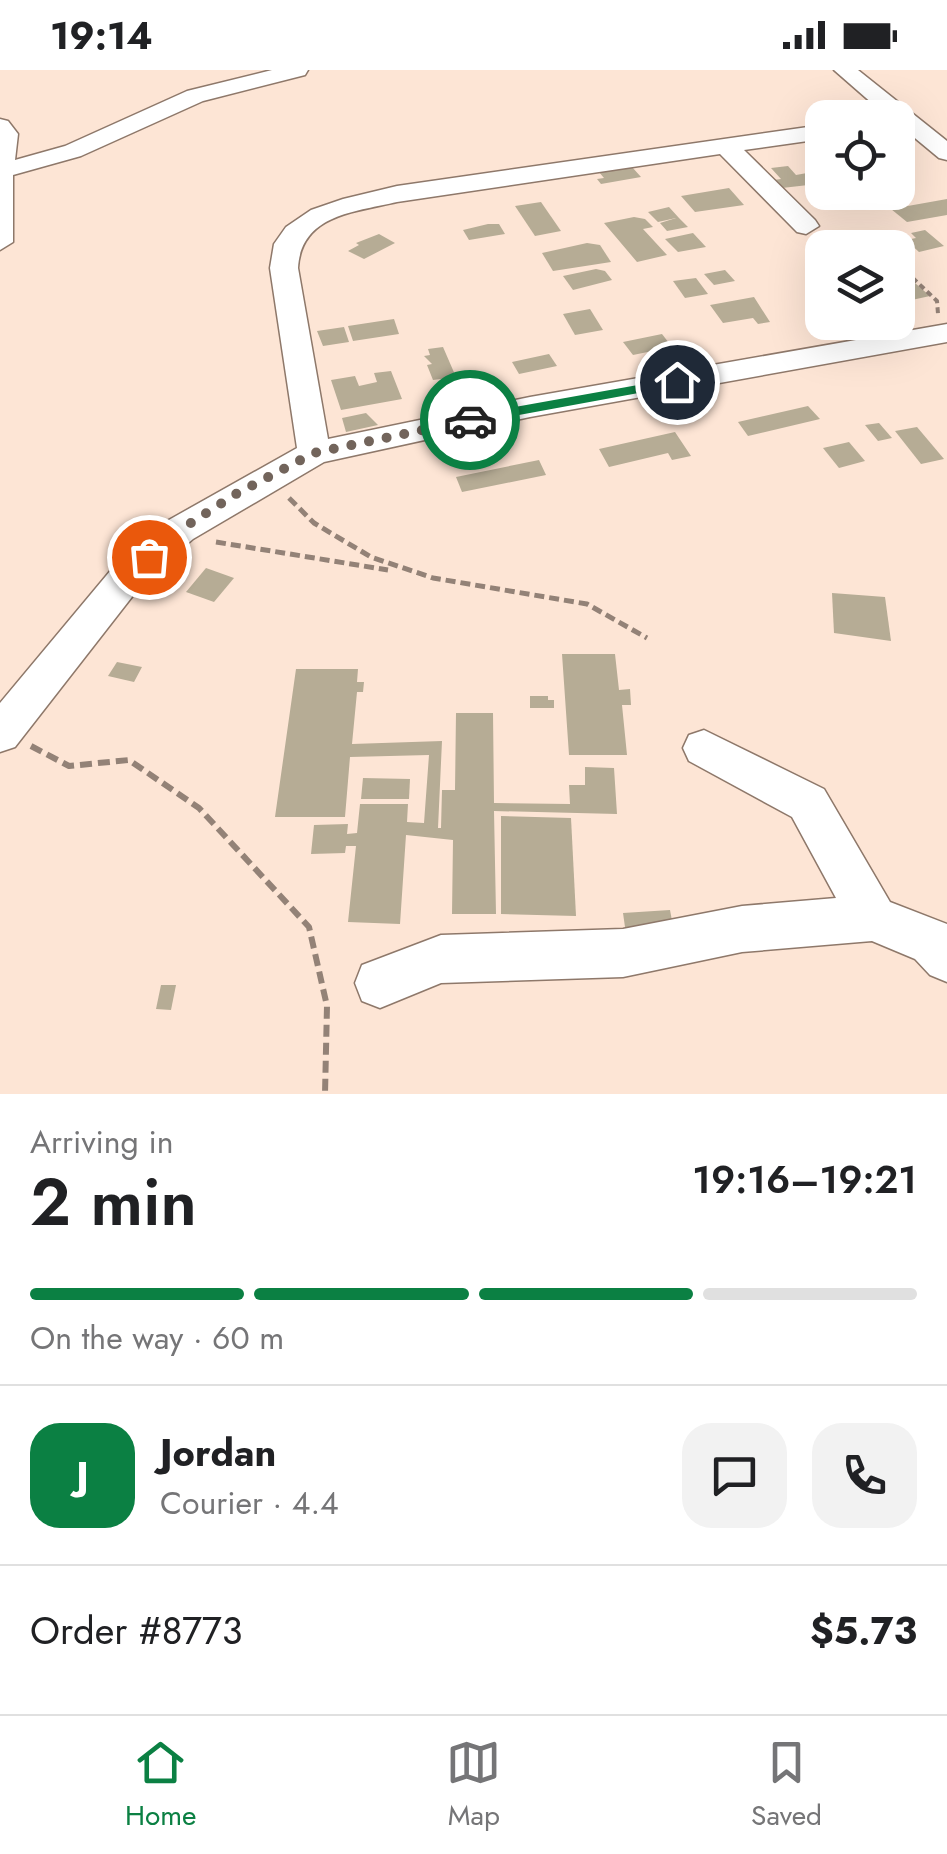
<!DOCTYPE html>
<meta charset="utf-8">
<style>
:root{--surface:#fff;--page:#f2f2f2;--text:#202124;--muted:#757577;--line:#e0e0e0;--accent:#0b8043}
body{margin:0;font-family:Jost,sans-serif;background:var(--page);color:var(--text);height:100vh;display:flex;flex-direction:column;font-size:38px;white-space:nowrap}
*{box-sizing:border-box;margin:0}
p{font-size:32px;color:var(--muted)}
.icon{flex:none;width:55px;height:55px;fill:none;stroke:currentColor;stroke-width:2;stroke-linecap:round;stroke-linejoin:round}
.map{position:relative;height:1024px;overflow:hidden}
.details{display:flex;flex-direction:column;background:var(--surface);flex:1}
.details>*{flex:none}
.buttons{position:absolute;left:805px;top:30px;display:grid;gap:20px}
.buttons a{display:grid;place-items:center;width:110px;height:110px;border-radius:20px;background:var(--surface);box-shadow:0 10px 40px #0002;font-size:50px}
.pin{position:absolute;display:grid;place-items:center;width:85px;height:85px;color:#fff;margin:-42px;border:5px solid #fff;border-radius:50%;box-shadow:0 2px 10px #0007}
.courier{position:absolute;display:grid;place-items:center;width:100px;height:100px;margin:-50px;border:8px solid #0b8043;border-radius:50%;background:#fff;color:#222;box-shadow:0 2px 12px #0007}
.overview em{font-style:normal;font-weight:600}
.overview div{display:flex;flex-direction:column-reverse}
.overview{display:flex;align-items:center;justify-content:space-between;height:170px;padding:0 30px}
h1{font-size:65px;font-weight:600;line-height:75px}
.bar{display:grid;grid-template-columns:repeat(4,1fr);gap:15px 10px;align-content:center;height:120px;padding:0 30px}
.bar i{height:12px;border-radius:8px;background:var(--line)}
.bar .on{background:var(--accent)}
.bar p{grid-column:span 4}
.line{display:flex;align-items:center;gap:25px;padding:0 30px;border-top:2px solid var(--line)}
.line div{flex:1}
.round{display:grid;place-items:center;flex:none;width:105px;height:105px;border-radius:30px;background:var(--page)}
.status{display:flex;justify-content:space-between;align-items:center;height:70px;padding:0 50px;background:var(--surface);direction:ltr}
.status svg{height:28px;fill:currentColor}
.menu{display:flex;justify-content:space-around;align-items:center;height:140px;border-top:2px solid var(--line);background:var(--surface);font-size:28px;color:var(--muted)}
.menu a{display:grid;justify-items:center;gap:5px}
.menu .on{color:var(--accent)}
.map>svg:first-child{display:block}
.building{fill:#b6ac95}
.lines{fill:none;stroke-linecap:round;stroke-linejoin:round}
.minor-casing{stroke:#8e786a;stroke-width:3}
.path-far2{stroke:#938277;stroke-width:4;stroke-dasharray:6 4;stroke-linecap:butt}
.path-far1{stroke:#938277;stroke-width:5;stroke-dasharray:10 5;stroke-linecap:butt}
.path{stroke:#938277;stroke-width:6;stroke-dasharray:12 6;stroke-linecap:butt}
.minor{fill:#fff;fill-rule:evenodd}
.route{fill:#0b8043}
.done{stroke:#72645b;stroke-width:10;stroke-dasharray:0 18}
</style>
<div class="status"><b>19:14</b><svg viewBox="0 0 49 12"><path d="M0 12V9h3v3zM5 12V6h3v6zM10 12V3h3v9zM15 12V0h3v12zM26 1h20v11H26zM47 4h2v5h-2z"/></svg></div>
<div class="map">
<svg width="947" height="1024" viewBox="0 0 947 1024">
<rect width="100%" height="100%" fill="#fde5d5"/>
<!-- building -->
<g class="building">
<polygon points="788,96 796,105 807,103 817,114 782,118 774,110 781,109 771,98"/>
<polygon points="632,97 641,107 601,114 597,109 604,108 599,102"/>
<polygon points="729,118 744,135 695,142 681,126"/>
<polygon points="947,129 947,145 907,152 891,139"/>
<polygon points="541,132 561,161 535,166 515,136"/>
<polygon points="669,137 679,148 688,157 667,161 660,153 676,148 658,152 648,142"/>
<polygon points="634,147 645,149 653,157 643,159 667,185 637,192 604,153"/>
<polygon points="488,154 499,154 505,164 469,170 463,160"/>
<polygon points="925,160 944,176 919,182 906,170 916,168 911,163"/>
<polygon points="693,163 706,177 678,182 665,169"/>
<polygon points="379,164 395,173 364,189 348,181 359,175 356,173"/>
<polygon points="587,173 600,175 611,192 553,201 542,183"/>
<polygon points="596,199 605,201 612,210 573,220 563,206"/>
<polygon points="725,200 735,211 714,215 704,204"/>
<polygon points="696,208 708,224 685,228 673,211"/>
<polygon points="915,213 930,226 898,233 898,216"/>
<polygon points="754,227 770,252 758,254 753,248 723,253 710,235"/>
<polygon points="590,239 603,260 575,265 563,244"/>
<polygon points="394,249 399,264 353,271 348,256"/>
<polygon points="344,257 349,272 323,276 317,261"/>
<polygon points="662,264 672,277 633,285 623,272"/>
<polygon points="443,277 456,307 433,310 427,295 432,294 424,286 430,285 428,279"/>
<polygon points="549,284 557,296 519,304 512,292"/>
<polygon points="391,301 402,329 341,340 331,310 355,306 359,316 377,312 374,303"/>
<polygon points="808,336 820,349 748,366 738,352"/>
<polygon points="366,343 378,355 346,362 342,348"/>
<polygon points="879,353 892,368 878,371 865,355"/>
<polygon points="917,357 944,389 921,394 895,361"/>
<polygon points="675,362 691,386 672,390 668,383 609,397 599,379"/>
<polygon points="849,372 865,391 839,398 823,378"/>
<polygon points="539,390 546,405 462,422 456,407"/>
<polygon points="206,498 234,508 214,532 186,522"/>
<polygon points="832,523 885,527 891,571 834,563"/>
<polygon points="562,584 615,584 619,620 630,619 631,635 622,635 627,685 569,685"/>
<polygon points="117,592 142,597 134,612 108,606"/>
<polygon points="296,599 358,599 357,612 364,612 363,622 357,622 352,674 442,671 438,758 441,758 442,720 455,720 456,643 493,643 494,733 570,734 569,715 585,715 585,697 614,698 617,744 494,741 496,844 452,844 453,770 406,765 400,854 348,852 356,776 346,776 345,783 311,784 314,755 348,754 347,764 357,763 360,734 408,734 407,752 424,753 429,685 350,687 345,747 275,747"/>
<polygon points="530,626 548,626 548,630 554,630 554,638 530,638"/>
<polygon points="363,708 410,709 409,729 361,729"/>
<polygon points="501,746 571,748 576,846 501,844"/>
<polygon points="670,840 674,861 626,864 623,843"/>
<polygon points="161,915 176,915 171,940 156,939"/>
</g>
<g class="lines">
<defs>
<g id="minor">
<polygon points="272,0 308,0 305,5 203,31 81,86 13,105 13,172 0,180 0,49 8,51 18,64 15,90 65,76 187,21"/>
<polygon points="834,0 858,0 947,71 947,90 939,88 898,54 898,48 889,48"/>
<path d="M822 55V69L744 80 815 150 819 156 806 164 797 162 720 84 397 132C354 142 301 145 298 198L328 369 530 327 947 254V272L530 347 324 392 193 469 142 514 15 677 0 682V633L116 494 167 451 297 378 270 198 274 174 286 157 311 140 343 129 397 116Z"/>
<polygon points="704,660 824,719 890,832 947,854 947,912 930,905 915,889 872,871 742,882 623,907 441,913 380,938 362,931 355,913 362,895 441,865 623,859 742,836 836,828 792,747 689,691 683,678 689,665"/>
</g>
</defs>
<!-- minor casing -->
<use href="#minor" class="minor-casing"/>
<!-- path-far2 -->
<g class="path-far2">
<polyline points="828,162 864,178"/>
<polyline points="898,194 937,231 938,244"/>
</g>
<!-- path-far1 -->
<g class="path-far1">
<polyline points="289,428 314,453 371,487 433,508 587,534 647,568"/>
<polyline points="216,472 388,500"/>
</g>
<!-- path -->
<polyline class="path" points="31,676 69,696 129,690 199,738 309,857 327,936 325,1024"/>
<!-- minor -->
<use href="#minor" class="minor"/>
</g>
<!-- route -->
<polygon class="route" points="677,308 682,309 682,315 470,354 463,350 470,345"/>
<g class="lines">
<!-- done -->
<polyline class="done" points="149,487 180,460 236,424 314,383 470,350"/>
</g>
</svg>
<div class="buttons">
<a><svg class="icon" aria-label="locate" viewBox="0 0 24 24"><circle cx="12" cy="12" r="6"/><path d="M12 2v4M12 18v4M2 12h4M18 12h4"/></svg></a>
<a><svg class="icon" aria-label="layers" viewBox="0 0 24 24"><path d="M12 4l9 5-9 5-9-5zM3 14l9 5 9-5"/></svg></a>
</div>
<div class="pin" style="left:149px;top:487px;background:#ea580c"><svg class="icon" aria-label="bag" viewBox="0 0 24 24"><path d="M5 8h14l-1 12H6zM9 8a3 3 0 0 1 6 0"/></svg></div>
<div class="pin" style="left:677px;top:312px;background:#1f2937"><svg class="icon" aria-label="home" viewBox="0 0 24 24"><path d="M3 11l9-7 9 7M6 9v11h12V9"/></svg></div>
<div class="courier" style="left:470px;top:350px"><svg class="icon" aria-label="car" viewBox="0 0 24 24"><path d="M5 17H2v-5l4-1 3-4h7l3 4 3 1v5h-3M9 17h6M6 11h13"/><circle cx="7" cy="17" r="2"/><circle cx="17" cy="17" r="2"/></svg></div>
</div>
<section class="details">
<div class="overview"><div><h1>2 min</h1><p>Arriving in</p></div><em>19:16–19:21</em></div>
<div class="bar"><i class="on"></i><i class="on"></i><i class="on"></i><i></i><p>On the way · 60 m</p></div>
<div class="line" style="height:180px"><b class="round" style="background:var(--accent);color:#fff">J</b><div><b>Jordan</b><p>Courier · 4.4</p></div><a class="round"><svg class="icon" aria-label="chat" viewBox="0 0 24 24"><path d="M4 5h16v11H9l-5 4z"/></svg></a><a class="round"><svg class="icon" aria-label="phone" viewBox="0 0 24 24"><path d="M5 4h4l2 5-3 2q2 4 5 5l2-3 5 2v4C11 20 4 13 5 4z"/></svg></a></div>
<div class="line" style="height:130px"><div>Order #8773</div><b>$5.73</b></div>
</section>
<nav class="menu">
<a class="on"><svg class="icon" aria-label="home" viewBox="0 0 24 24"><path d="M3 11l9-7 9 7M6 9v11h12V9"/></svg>Home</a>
<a><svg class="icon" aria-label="map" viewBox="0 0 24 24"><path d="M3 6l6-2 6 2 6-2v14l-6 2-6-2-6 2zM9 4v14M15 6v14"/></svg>Map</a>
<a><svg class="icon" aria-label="saved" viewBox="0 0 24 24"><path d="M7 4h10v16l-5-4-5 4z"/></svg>Saved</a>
</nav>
